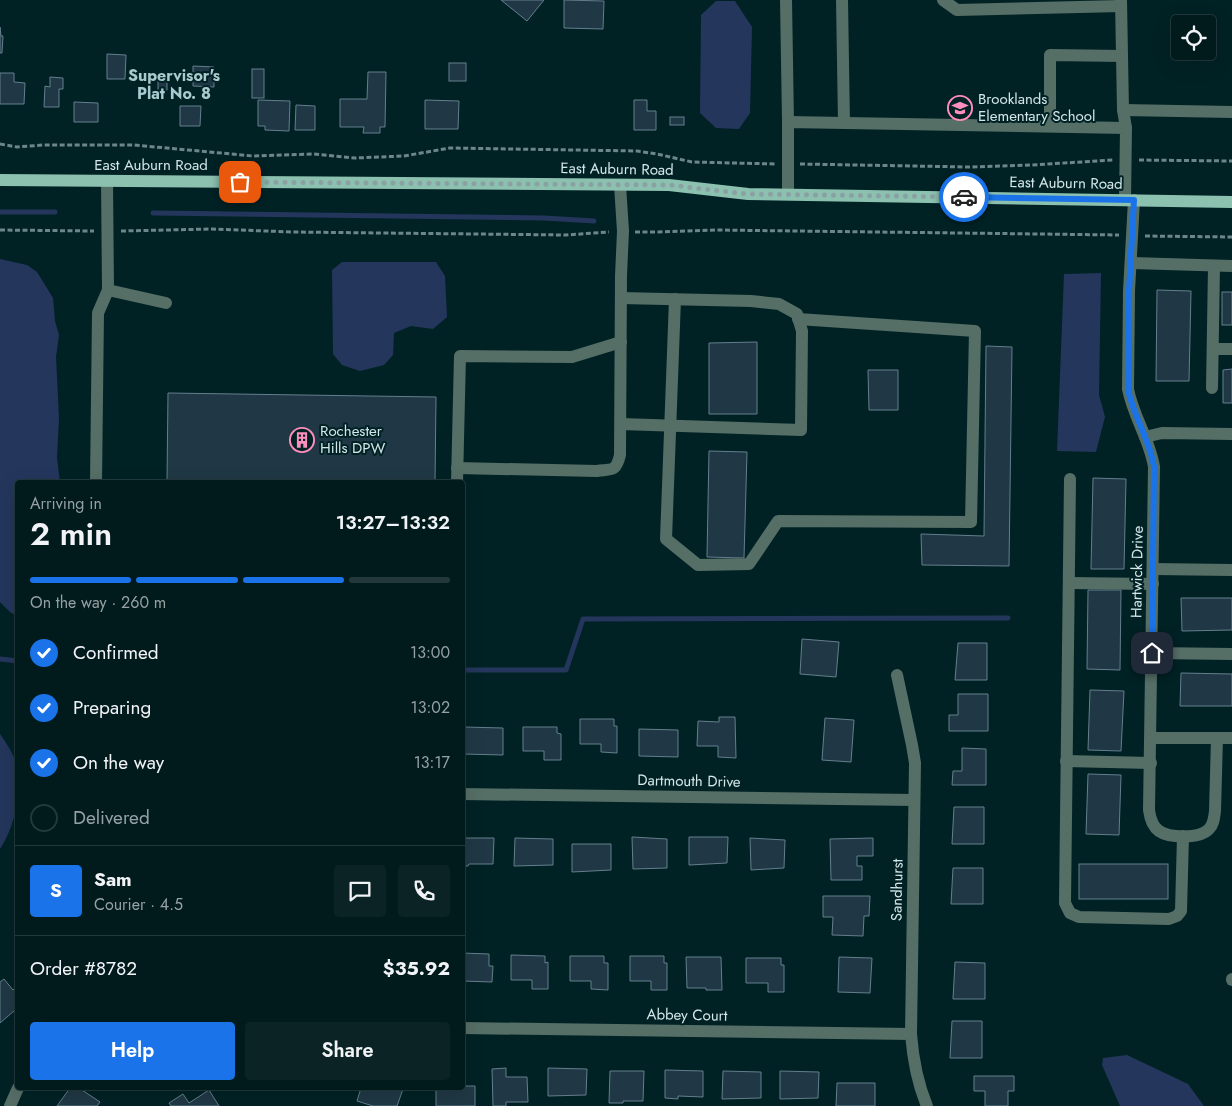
<!DOCTYPE html>
<meta charset="utf-8">
<style>
:root{--surface:#011a1c;--page:#0b2325;--text:#f1f3f6;--muted:#96a1a3;--line:#23383b;--accent:#1a73e8}
body{margin:0;font-family:Jost,sans-serif;background:var(--page);color:var(--text);height:100vh;display:flex;flex-direction:column;font-size:19px;white-space:nowrap}
*{box-sizing:border-box;margin:0}
p{font-size:16px;color:var(--muted)}
.icon{flex:none;width:28px;height:28px;fill:none;stroke:currentColor;stroke-width:2;stroke-linecap:round;stroke-linejoin:round}
.map{position:relative;flex:1;overflow:hidden}
.drawer{position:absolute;left:15px;top:480px;width:450px;height:610px;display:flex;flex-direction:column;background:var(--surface);border-radius:5px;box-shadow:0 5px 20px #0002,0 0 0 1px var(--line)}
.drawer>*{flex:none}
.controls{position:absolute;left:1171px;top:15px;display:grid;gap:10px}
.controls a{display:grid;place-items:center;width:45px;height:45px;border-radius:5px;background:var(--surface);box-shadow:0 5px 20px #0002,0 0 0 1px var(--line);font-size:25px}
.pin{position:absolute;display:grid;place-items:center;width:42px;height:42px;color:#fff;margin:-21px;border-radius:10px;box-shadow:0 2px 8px #0006}
.courier{position:absolute;display:grid;place-items:center;width:50px;height:50px;margin:-25px;border:4px solid #1a73e8;border-radius:50%;background:#fff;color:#222;box-shadow:0 1px 6px #0007}
.headline em{font-style:normal;font-weight:600}
.headline div{display:flex;flex-direction:column-reverse}
.headline{display:flex;align-items:center;justify-content:space-between;height:85px;padding:0 15px}
h1{font-size:32px;font-weight:600;line-height:38px}
.bar{display:grid;grid-template-columns:repeat(4,1fr);gap:8px 5px;align-content:center;height:60px;padding:0 15px}
.bar i{height:6px;border-radius:4px;background:var(--line)}
.bar .on{background:var(--accent)}
.bar p{grid-column:span 4}
.line{display:flex;align-items:center;gap:12px;padding:0 15px;border-top:1px solid var(--line)}
.line div{flex:1}
.round{display:grid;place-items:center;flex:none;width:52px;height:52px;border-radius:5px;background:var(--page)}
ol{padding:0 15px;list-style:none}
li{display:flex;align-items:center;gap:15px;height:55px}
li p{margin-inline-start:auto}
li .icon{padding:5px;border-radius:50%;background:var(--accent);color:#fff;stroke-width:4}
li:last-child{color:var(--muted)}
li i{width:28px;height:28px;border:2px solid var(--line);border-radius:50%}
.primary-button{display:flex;gap:10px;margin-top:auto;padding:10px 15px}
.primary-button a{flex:1;height:58px;border-radius:5px;background:var(--accent);color:#fff;font-size:20px;font-weight:600;line-height:58px;text-align:center}
.primary-button a+a{background:var(--page);color:var(--text)}
.map>svg:first-child{display:block}
.water{fill:#24365c}
.lines{fill:none;stroke-linecap:round;stroke-linejoin:round}
.stream{stroke:#24365c;stroke-width:5}
.building{fill:#203845;stroke:#647e8d}
.path{stroke:#6d8689;stroke-width:3;stroke-dasharray:5 2.5;stroke-linecap:butt}
.minor{stroke:#556e66;stroke-width:12}
.major{stroke:#8cc1b0;stroke-width:12}
.done{stroke:#8aa1a4;stroke-width:5;stroke-dasharray:0 9}
.route{stroke:#1a73e8;stroke-width:6}
.labels{text-anchor:middle;dominant-baseline:central;stroke-width:4;stroke-linejoin:round;paint-order:stroke}
.poi-label{font-size:15px;fill:#d4e6e8;stroke:#012225;text-anchor:start}
.street-label{font-size:15px;fill:#d4e6e8;stroke:#012225}
.neighbourhood-label{font-size:16px;font-weight:bold;fill:#a8cbce;stroke:#012225}
</style>
<div class="map">
<svg width="1232" height="1106" viewBox="0 0 1232 1106">
<rect width="100%" height="100%" fill="#012225"/>
<!-- water -->
<g class="water">
<polygon points="716,1 735,1 752,27 750,113 739,129 716,128 700,113 701,15"/>
<polygon points="0,259 27,265 37,272 53,298 55,321 59,335 56,357 59,418 57,458 60,482 18,482 17,616 10,612 0,602"/>
<polygon points="342,262 436,262 445,276 447,317 433,329 411,326 394,333 393,355 384,365 360,371 342,365 333,354 332,270"/>
<polygon points="1101,273 1099,395 1105,417 1096,452 1057,451 1064,274"/>
<path d="M0 734C7 744 16 757 17 769 21 796 15 826 0 849Z"/>
<polygon points="1127,1055 1188,1084 1204,1106 1120,1106 1102,1065 1103,1058"/>
</g>
<g class="lines">
<!-- stream -->
<g class="stream">
<polyline points="0,212 55,212"/>
<polyline points="153,213 544,218 594,221"/>
<polyline points="0,659 18,661"/>
<polyline points="462,670 566,670 583,619 1008,618"/>
</g>
</g>
<!-- building -->
<g class="building">
<polygon points="501,0 544,0 527,21"/>
<polygon points="564,0 604,1 603,29 564,28"/>
<polygon points="0,27 1,36 3,36 2,53 0,53"/>
<polygon points="107,54 126,55 125,79 107,79"/>
<rect x="449" y="63" width="17" height="18"/>
<polygon points="193,66 214,67 214,87 193,86"/>
<rect x="252" y="69" width="12" height="29"/>
<polygon points="368,72 386,72 385,127 380,127 380,133 363,133 364,127 340,127 340,99 367,99"/>
<polygon points="0,73 14,73 14,82 25,83 24,104 0,104"/>
<polygon points="50,77 63,78 63,89 59,89 59,107 44,107 45,86 50,87"/>
<rect x="158" y="77" width="9" height="13"/>
<polygon points="258,100 290,101 289,131 265,130 265,126 258,126"/>
<polygon points="425,100 459,101 458,129 425,129"/>
<polygon points="634,100 647,100 647,111 656,111 656,130 634,130"/>
<polygon points="74,102 98,103 98,122 74,122"/>
<polygon points="296,105 315,106 315,130 295,130"/>
<polygon points="180,106 201,106 200,126 180,126"/>
<rect x="670" y="117" width="14" height="8"/>
<polygon points="1157,290 1191,291 1189,381 1156,381"/>
<rect x="1222" y="292" width="10" height="33"/>
<polygon points="757,342 757,414 709,414 709,343"/>
<polygon points="986,346 1012,347 1009,566 922,565 921,534 984,536"/>
<polygon points="1232,369 1232,403 1223,403 1223,370"/>
<polygon points="868,370 898,370 898,410 869,410"/>
<polygon points="168,393 436,397 435,482 167,482"/>
<polygon points="709,451 747,452 744,558 707,557"/>
<polygon points="1093,478 1126,479 1124,569 1091,569"/>
<polygon points="1088,590 1121,590 1120,670 1087,669"/>
<polygon points="1181,598 1232,598 1232,630 1182,631"/>
<polygon points="802,639 839,642 836,677 800,674"/>
<polygon points="958,643 987,643 987,680 955,680"/>
<polygon points="1181,673 1232,674 1232,706 1180,706"/>
<polygon points="1090,690 1124,691 1121,751 1088,750"/>
<polygon points="958,694 988,694 988,731 949,731 949,715 958,715"/>
<polygon points="719,717 735,717 736,758 718,757 718,746 697,746 698,721 719,722"/>
<polygon points="825,718 854,720 851,762 822,760"/>
<polygon points="580,719 614,719 614,726 617,726 617,753 601,752 601,744 580,744"/>
<polygon points="464,727 503,728 503,755 463,754"/>
<polygon points="523,727 557,727 557,733 561,734 561,760 544,760 544,751 523,751"/>
<polygon points="639,729 678,730 678,757 639,756"/>
<polygon points="962,748 986,749 986,785 952,785 953,771 962,771"/>
<polygon points="1088,774 1121,775 1119,835 1086,834"/>
<polygon points="954,807 984,807 984,844 952,844"/>
<polygon points="632,837 667,839 667,868 633,869"/>
<polygon points="689,837 728,837 727,863 689,865"/>
<polygon points="462,838 494,838 493,864 469,864 468,866 462,866"/>
<polygon points="515,838 553,839 553,865 514,866"/>
<polygon points="750,838 785,840 784,868 751,870"/>
<polygon points="873,838 873,856 857,856 857,866 862,866 862,880 831,880 830,839"/>
<polygon points="572,844 611,844 611,870 572,872"/>
<rect x="1079" y="864" width="89" height="35"/>
<polygon points="953,868 983,868 983,904 951,904"/>
<polygon points="823,896 870,896 869,916 864,916 863,936 832,935 833,917 823,917"/>
<polygon points="462,953 489,954 489,966 493,966 492,982 462,981"/>
<polygon points="511,955 545,956 545,963 548,962 548,989 532,989 532,980 511,980"/>
<polygon points="570,956 604,956 604,963 608,963 608,990 591,989 591,981 570,981"/>
<polygon points="630,956 664,956 664,963 667,963 667,990 651,990 651,981 630,981"/>
<polygon points="686,957 721,957 722,990 706,990 706,988 687,988"/>
<polygon points="839,957 872,958 870,993 838,992"/>
<polygon points="746,958 781,958 781,965 784,965 784,992 768,992 768,983 746,983"/>
<polygon points="955,962 985,963 985,999 953,999"/>
<polygon points="4,979 13,990 15,988 18,991 18,1015 14,1011 0,1023 0,982"/>
<polygon points="952,1021 982,1021 982,1058 950,1058"/>
<polygon points="506,1068 506,1077 527,1077 528,1102 506,1102 506,1106 493,1106 492,1069"/>
<polygon points="548,1068 587,1069 586,1095 548,1096"/>
<polygon points="665,1070 703,1071 703,1097 678,1096 678,1099 665,1098"/>
<polygon points="610,1071 644,1071 643,1101 623,1101 623,1103 609,1103"/>
<polygon points="723,1071 761,1072 761,1098 722,1099"/>
<polygon points="780,1071 819,1072 818,1098 780,1099"/>
<polygon points="974,1076 1014,1076 1014,1091 1008,1091 1008,1106 985,1106 985,1091 974,1091"/>
<polygon points="837,1083 875,1083 875,1106 836,1106"/>
<polygon points="462,1086 475,1086 475,1106 436,1106 436,1088 462,1088"/>
<polygon points="70,1088 79,1088 100,1102 97,1106 57,1106"/>
<polygon points="361,1088 399,1088 403,1089 397,1106 373,1106 357,1101"/>
<polygon points="209,1090 219,1106 171,1106 169,1103 183,1094 189,1103"/>
</g>
<g class="lines">
<!-- path -->
<g class="path">
<polyline points="0,144 17,147 43,145 134,145 253,156 313,154 355,158 404,156 450,148 637,151 657,154 692,162 776,164"/>
<polyline points="1139,160 1232,161"/>
<polyline points="800,164 969,167 1032,165 1113,160"/>
<polyline points="0,230 94,231"/>
<polyline points="121,231 212,229 293,232 566,235 609,232"/>
<polyline points="635,232 658,232 716,230 1119,235"/>
<polyline points="1145,236 1232,237"/>
</g>
<!-- minor -->
<g class="minor">
<polyline points="786,0 788,122"/>
<polyline points="842,0 844,123"/>
<polyline points="943,0 957,10 1121,6"/>
<polyline points="1121,0 1123,110 1126,128"/>
<polyline points="1123,110 1232,112"/>
<polyline points="1050,126 1050,55 1122,56"/>
<polyline points="788,194 788,122 1126,128 1125,200"/>
<path d="M1134 200 1129 291 1128 389C1133 416 1150 440 1154 467L1149 810C1150 818 1152 826 1159 831 1169 838 1200 839 1209 829 1214 824 1214 818 1215 811L1217 738"/>
<polyline points="1132,263 1232,266"/>
<polyline points="108,290 166,303"/>
<polyline points="675,299 666,539 698,565 749,564 778,521 971,522 975,331 798,319"/>
<polyline points="1213,349 1232,349"/>
<polyline points="1212,388 1214,266"/>
<polyline points="621,424 801,430 802,331 797,314 779,304 751,301 621,298"/>
<polyline points="1145,437 1162,433 1232,434"/>
<path d="M457 468 597 471C612 469 616 472 620 455L621 276 623 231 620 185"/>
<polyline points="1070,479 1065,903 1070,913 1079,917 1169,919 1177,916 1181,911 1183,836"/>
<polyline points="96,482 98,313 108,290 107,181"/>
<polyline points="457,482 460,356 572,357 621,342"/>
<polyline points="1153,569 1232,570"/>
<polyline points="1069,583 1153,584"/>
<polyline points="1152,653 1232,654"/>
<path d="M897 675 912 745 915 763 911 1034C913 1060 917 1082 927 1106"/>
<polyline points="1151,738 1232,738"/>
<polyline points="1066,761 1151,763"/>
<polyline points="462,794 914,800"/>
<polyline points="1232,979 1232,980"/>
<polyline points="462,1028 911,1034"/>
<polyline points="10,1106 18,1088"/>
</g>
<!-- major -->
<polyline class="major" points="0,180 669,185 748,194 1232,202"/>
</g>
<g class="lines">
<!-- done -->
<polyline class="done" points="240,182 669,185 748,194 964,197"/>
<!-- route -->
<path class="route" d="M964 197 1134 200 1129 291 1128 389C1133 416 1150 440 1154 467L1152 653"/>
</g>
<!-- icons -->
<defs>
<symbol id="school-ring" viewBox="-11 -11 22 22"><circle r="9.5" fill="#012225" stroke="#fe8ebc" stroke-width="1.5"/><path d="M0-5L7-2L0 1L-7-2ZM-4 1L0 2.5L4 1V4Q0 6-4 4Z" fill="#fe8ebc"/></symbol>
<symbol id="building-ring" viewBox="-11 -11 22 22"><circle r="9.5" fill="#012225" stroke="#fe8ebc" stroke-width="1.5"/><path d="M-4-6H4V6H1V3H-1V6H-4ZM-2.5-4.3h1.7v1.8h-1.7ZM.8-4.3h1.7v1.8H.8ZM-2.5-1h1.7V.8h-1.7ZM.8-1h1.7V.8H.8Z" fill="#fe8ebc"/></symbol>
</defs>
<g fill-rule="evenodd">
<use href="#school-ring" x="946" y="94" width="28" height="28"/>
<use href="#building-ring" x="288" y="426" width="28" height="28"/>
</g>
<g class="labels">
<!-- poi labels -->
<g class="poi-label">
<text x="978" y="99">Brooklands<tspan x="978" dy="17">Elementary School</tspan></text>
<text x="320" y="431">Rochester<tspan x="320" dy="17">Hills DPW</tspan></text>
</g>
<!-- street labels -->
<g class="street-label">
<text x="151" y="165">East Auburn Road</text>
<text transform="translate(617 169) rotate(1)">East Auburn Road</text>
<text transform="translate(1066 183) rotate(1)">East Auburn Road</text>
<text transform="translate(1137 572) rotate(-89)">Hartwick Drive</text>
<text transform="translate(689 781) rotate(1)">Dartmouth Drive</text>
<text transform="translate(897 890) rotate(-89)">Sandhurst</text>
<text transform="translate(687 1015) rotate(1)">Abbey Court</text>
</g>
<!-- neighbourhood labels -->
<g class="neighbourhood-label">
<text x="174" y="75">Supervisor's<tspan x="174" dy="18">Plat No. 8</tspan></text>
</g>
</g>
</svg>
<div class="controls">
<a><svg class="icon" aria-label="locate" viewBox="0 0 24 24"><circle cx="12" cy="12" r="6"/><path d="M12 2v4M12 18v4M2 12h4M18 12h4"/></svg></a>
</div>
<div class="pin" style="left:240px;top:182px;background:#ea580c"><svg class="icon" aria-label="bag" viewBox="0 0 24 24"><path d="M5 8h14l-1 12H6zM9 8a3 3 0 0 1 6 0"/></svg></div>
<div class="pin" style="left:1152px;top:653px;background:#1f2937"><svg class="icon" aria-label="home" viewBox="0 0 24 24"><path d="M3 11l9-7 9 7M6 9v11h12V9"/></svg></div>
<div class="courier" style="left:964px;top:197px"><svg class="icon" aria-label="car" viewBox="0 0 24 24"><path d="M5 17H2v-5l4-1 3-4h7l3 4 3 1v5h-3M9 17h6M6 11h13"/><circle cx="7" cy="17" r="2"/><circle cx="17" cy="17" r="2"/></svg></div>
<section class="drawer">
<div class="headline"><div><h1>2 min</h1><p>Arriving in</p></div><em>13:27–13:32</em></div>
<div class="bar"><i class="on"></i><i class="on"></i><i class="on"></i><i></i><p>On the way · 260 m</p></div>
<ol>
<li><svg class="icon" aria-label="check" viewBox="0 0 24 24"><path d="M5 12l5 5 9-10"/></svg>Confirmed<p>13:00</p></li>
<li><svg class="icon" aria-label="check" viewBox="0 0 24 24"><path d="M5 12l5 5 9-10"/></svg>Preparing<p>13:02</p></li>
<li><svg class="icon" aria-label="check" viewBox="0 0 24 24"><path d="M5 12l5 5 9-10"/></svg>On the way<p>13:17</p></li>
<li><i></i>Delivered</li>
</ol>
<div class="line" style="height:90px"><b class="round" style="background:var(--accent);color:#fff">S</b><div><b>Sam</b><p>Courier · 4.5</p></div><a class="round"><svg class="icon" aria-label="chat" viewBox="0 0 24 24"><path d="M4 5h16v11H9l-5 4z"/></svg></a><a class="round"><svg class="icon" aria-label="phone" viewBox="0 0 24 24"><path d="M5 4h4l2 5-3 2q2 4 5 5l2-3 5 2v4C11 20 4 13 5 4z"/></svg></a></div>
<div class="line" style="height:65px"><div>Order #8782</div><b>$35.92</b></div>
<div class="primary-button"><a>Help</a><a>Share</a></div>
</section>
</div>
